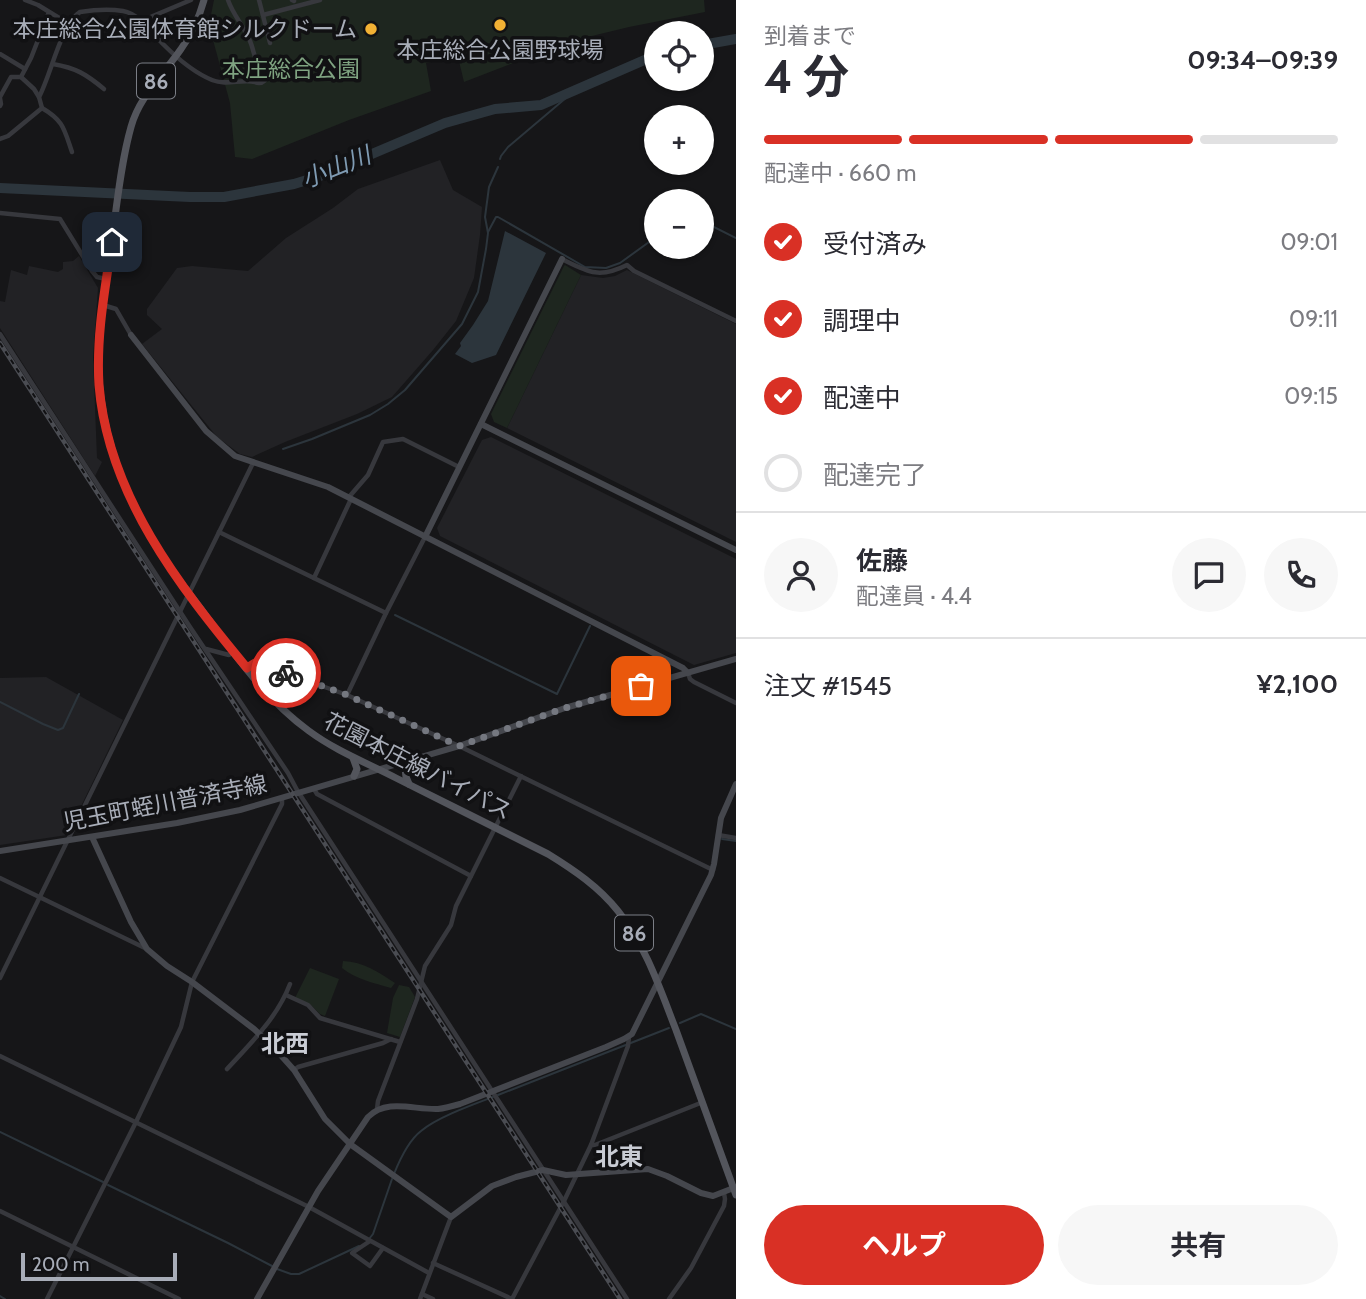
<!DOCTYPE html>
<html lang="ja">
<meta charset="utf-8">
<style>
:root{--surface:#fff;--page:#f7f7f7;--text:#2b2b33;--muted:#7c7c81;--line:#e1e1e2;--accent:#d93025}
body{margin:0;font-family:Cabin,"Noto Sans JP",sans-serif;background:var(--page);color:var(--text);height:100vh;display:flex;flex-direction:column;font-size:26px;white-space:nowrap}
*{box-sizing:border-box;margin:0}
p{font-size:23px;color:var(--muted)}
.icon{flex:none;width:38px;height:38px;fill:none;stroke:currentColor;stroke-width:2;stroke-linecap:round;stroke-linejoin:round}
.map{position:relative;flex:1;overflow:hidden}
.panel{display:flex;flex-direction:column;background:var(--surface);width:630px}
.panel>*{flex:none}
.buttons{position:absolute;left:644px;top:21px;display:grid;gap:14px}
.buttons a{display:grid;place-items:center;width:70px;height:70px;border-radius:50%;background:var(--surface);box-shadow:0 2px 5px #0004;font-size:35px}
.scale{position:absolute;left:21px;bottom:18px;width:156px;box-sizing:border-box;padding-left:7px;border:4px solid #a8adb8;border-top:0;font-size:19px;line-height:24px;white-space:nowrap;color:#a8adb8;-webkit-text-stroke:5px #111113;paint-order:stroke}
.pin{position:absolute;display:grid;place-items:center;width:60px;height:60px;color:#fff;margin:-30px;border-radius:14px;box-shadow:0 4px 10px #0006}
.courier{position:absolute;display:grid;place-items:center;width:70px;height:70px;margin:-35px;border:5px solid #d93025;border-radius:50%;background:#fff;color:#222;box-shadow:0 2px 9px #0007}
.head em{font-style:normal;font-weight:700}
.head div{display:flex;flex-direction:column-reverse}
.head{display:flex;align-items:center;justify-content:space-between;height:119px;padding:0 28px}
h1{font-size:46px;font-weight:700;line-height:52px}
.bar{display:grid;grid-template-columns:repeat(4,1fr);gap:10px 7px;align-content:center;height:84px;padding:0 28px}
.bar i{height:9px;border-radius:5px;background:var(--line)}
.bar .on{background:var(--accent)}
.bar p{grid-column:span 4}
.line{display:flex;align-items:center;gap:18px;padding:0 28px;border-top:2px solid var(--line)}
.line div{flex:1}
.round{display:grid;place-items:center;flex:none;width:74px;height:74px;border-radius:37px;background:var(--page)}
ol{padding:0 28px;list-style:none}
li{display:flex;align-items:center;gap:21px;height:77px}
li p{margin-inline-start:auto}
li .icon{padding:7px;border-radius:50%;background:var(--accent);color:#fff;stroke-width:4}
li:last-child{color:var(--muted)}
li i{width:38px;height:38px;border:4px solid var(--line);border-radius:50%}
.action{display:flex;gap:14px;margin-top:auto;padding:14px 28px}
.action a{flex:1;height:80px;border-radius:42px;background:var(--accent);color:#fff;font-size:28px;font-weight:700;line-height:80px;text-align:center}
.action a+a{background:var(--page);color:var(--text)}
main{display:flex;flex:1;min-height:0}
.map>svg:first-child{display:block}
.built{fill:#222225}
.green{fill:#1e261f}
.water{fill:#2c353c}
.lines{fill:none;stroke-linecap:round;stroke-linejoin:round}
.stream{stroke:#2c353c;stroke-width:2}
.river{stroke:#2c353c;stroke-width:10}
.street{stroke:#37383d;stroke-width:4.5}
.secondary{stroke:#45474d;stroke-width:6}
.primary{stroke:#53555c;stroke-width:7}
.rail-casing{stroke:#4a4c52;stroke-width:4.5}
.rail{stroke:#111113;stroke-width:2;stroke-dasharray:5;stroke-linecap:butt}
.done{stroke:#757880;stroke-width:7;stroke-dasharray:0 12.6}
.route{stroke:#d93025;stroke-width:9}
.poi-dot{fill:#f2b134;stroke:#111113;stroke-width:2.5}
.labels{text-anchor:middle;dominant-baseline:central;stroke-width:7;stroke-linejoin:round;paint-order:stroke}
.shield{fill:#111113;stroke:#7b7e86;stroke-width:2}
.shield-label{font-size:21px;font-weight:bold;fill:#a8adb8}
.poi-label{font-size:23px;fill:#a8adb8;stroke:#111113;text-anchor:end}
.park-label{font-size:23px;fill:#7fa381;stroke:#111113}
.street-label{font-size:23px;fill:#a8adb8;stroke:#111113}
.water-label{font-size:24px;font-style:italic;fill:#7f9bb3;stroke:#111113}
.neighbourhood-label{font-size:24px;font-weight:bold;fill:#c9ccd4;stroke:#111113}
</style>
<main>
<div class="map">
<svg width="736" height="1299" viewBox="0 0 736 1299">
<rect width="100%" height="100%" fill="#161618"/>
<!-- built -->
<g class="built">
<polygon points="440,160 453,190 482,207 480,235 474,278 456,321 433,350 392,397 357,414 285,442 252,457 240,454 217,437 142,344 162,329 147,315 147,309 177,268 192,266 248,271 286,238 333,208 358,189"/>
<polygon points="79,256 98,288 93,357 97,458 102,462 95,476 0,328 0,301 5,302 11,270 27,275 29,266 58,272 63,269 63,262 73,261"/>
<polygon points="627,270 736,324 736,542 507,428 581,275 603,278 615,276"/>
<polygon points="491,437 736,559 736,653 694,665 440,536 437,528 482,440"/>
<polygon points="46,677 123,720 67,835 0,845 0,678"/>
</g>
<!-- green -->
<g class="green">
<polygon points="214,0 704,0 705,12 629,27 567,42 464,82 458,57 426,63 431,91 349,120 252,159 235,157 230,103 209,25"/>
<polygon points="565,265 581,275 507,428 494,422 491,414 564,266"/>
<path d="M343 961C364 962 378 972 395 983L391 988C374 983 355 979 342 968Z"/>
<polygon points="310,968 339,979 325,1016 320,1014 310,1004 295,998"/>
<polygon points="399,985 409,987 415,997 400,1037 387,1033 393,998"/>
</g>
<!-- water -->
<polygon class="water" points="505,231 546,253 496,355 472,363 455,354 461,346 460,343 473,325 488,301"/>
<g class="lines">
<!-- stream -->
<g class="stream">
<polyline points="500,159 501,156 508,147 573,92"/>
<polyline points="702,221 736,238"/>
<polyline points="488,232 496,217 498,217 585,267 606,268 620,263 656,237"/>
<polyline points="283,449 312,439 370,415 388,404 405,390 462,324 478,292 486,249 488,233 485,217 489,187 498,167"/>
<polyline points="395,615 557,694 590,626"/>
<polyline points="0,702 43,724 58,730 63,728 79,694"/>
<polyline points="722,839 736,841"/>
<polyline points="680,1023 701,1014 736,1029"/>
<polyline points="498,1095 669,1028"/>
<polyline points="0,1132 103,1182"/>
<path d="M394 1174C400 1159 408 1141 421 1131 438 1117 472 1105 493 1097"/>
<polyline points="108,1185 228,1243 272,1266"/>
<polyline points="369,1239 373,1234 392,1179"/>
<polyline points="277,1269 291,1274 299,1274 359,1246"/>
<polyline points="0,1296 5,1299"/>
</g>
<!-- river -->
<g class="river">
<polyline points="702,45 736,39"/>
<polyline points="0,188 190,197 224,197 294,184 320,176 445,123 495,109 541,105 656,55"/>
</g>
<!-- street -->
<g class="street">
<polyline points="25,0 38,5 69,24"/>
<path d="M228 0C233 15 244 26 250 41 254 50 254 60 260 67"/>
<polyline points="259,0 270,43"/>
<polyline points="292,0 294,1"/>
<polyline points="263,15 320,0"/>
<polyline points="141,21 191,0"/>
<polyline points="0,54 25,69"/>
<path d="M53 64C76 68 86 74 104 89"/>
<circle cx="259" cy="75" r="8"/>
<polyline points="0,97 11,77 21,77"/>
<polyline points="39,97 34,89 21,77 31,58 49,12"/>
<polyline points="0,98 1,104 0,106"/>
<path d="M42 108C64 121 64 129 72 152"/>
<path d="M0 139 8 136 42 108 39 97C51 75 61 24 80 12 93 10 110 9 123 11 140 14 153 34 164 45 177 58 195 73 212 80 227 86 240 79 255 82"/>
<polyline points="0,213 60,219 92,271 97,277 106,279"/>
<path d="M562 259C588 272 599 279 627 265L634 271 736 321"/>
<polyline points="103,305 116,309 131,335"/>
<polyline points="0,334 190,627 288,773 297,790 627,1299"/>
<polyline points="349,497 368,475 383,442 403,439 459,467"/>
<polyline points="219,532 386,613"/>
<polyline points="314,578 351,499"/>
<polyline points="206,649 229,655 233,652"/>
<polyline points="247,668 255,662 347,695 459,746 713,870"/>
<polyline points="688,673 690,679 694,682 736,703"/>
<polyline points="347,695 386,613 425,537"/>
<polyline points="314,789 317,794 471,876"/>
<polyline points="718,835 736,838"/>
<polyline points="0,878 147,949"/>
<polyline points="0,978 253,463"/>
<polyline points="286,995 308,1005 320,1018 400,1042"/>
<polyline points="0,1056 309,1207 429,1273"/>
<path d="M227 1069C251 1043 277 1018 290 984"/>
<polyline points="294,1070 298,1067 383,1043 391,1039"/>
<polyline points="377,1109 378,1101 417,999 425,966 451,925 456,906 521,776"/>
<polyline points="591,1145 595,1145 703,1102"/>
<polyline points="0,1211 179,1299"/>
<polyline points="370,1241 352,1253 370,1266 383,1248"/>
<polyline points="433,1263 512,1299"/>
<polyline points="422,1294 433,1299"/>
<polyline points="47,1299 136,1122 181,1027 192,982 282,804 282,798"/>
<polyline points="420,1299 451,1217"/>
<polyline points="512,1299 564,1201 591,1145 628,1046 629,1037"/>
<polyline points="669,1299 691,1268 724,1206 725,1199 724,1193"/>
</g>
<!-- secondary -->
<g class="secondary">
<polyline points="131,335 206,431 235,456 328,487 683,668 688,673"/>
<polyline points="481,424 736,550"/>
<polyline points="425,537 562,259"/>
<polyline points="92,837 131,922 147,949 167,966 192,982 254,1029 277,1051 294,1070 325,1119 350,1144 451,1217 492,1186 516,1177 543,1170 566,1175 648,1169 667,1176 701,1193 713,1196 736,1187"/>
<polyline points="0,851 177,823 240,810 459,746 565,708 736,659"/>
<path d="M257 1299 318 1191 368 1117C387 1098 414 1110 438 1109 446 1108 453 1106 460 1104L606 1047 624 1039 632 1034 711 875 714 864 721 818 736 784"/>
</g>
<!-- primary -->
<g class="primary">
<path d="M204 0C199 18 192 34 181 49 163 75 139 97 131 127 120 166 117 207 111 246 107 277 101 307 99 338 94 414 119 487 159 551 173 573 189 593 204 613 234 654 268 702 309 731 336 751 367 763 396 778 447 803 497 829 548 854 574 870 599 887 618 911 646 946 660 989 676 1030 696 1085 716 1140 736 1195"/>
<polyline points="353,758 357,769 354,776"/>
<polyline points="409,784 406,777 405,768 413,760"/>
</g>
<defs>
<polyline id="rail" points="0,343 620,1299"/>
</defs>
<!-- rail casing -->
<use href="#rail" class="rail-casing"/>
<!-- rail -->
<use href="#rail" class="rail"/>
</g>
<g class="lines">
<!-- done -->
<polyline class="done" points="286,673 347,695 459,746 565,708 641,686"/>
<!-- route -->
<path class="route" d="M112 242C105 289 96 336 99 385 108 495 179 586 247 668L255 663 286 673"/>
</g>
<!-- markers -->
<g class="poi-dot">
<circle cx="500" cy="25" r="7"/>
<circle cx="371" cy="29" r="7"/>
</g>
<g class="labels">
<!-- shield labels -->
<g class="shield">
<rect x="137" y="63.5" width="38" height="35" rx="5"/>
<rect x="615" y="915.5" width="38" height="35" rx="5"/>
</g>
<g class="shield-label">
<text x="156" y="81">86</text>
<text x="634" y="933">86</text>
</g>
<!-- poi labels -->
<g class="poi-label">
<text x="357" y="29">本庄総合公園体育館シルクドーム</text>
<text x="500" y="50" text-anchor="middle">本庄総合公園野球場</text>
</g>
<!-- park labels -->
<g class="park-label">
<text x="291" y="69">本庄総合公園</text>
</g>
<!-- street labels -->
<g class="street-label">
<text transform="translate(418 766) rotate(27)">花園本庄線バイパス</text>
<text transform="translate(165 803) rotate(-11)">児玉町蛭川普済寺線</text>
</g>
<!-- water labels -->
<g class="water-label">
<text transform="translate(336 167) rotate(-22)">小山川</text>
</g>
<!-- neighbourhood labels -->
<g class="neighbourhood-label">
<text x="285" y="1043">北西</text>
<text x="619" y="1156">北東</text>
</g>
</g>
</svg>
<div class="buttons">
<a><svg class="icon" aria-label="locate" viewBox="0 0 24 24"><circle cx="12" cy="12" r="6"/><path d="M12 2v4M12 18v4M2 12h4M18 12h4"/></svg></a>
<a>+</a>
<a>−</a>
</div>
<div class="scale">200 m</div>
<div class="pin" style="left:641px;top:686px;background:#ea580c"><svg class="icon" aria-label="bag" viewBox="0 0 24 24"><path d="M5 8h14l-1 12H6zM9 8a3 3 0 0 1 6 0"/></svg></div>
<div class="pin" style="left:112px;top:242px;background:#1f2937"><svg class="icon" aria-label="home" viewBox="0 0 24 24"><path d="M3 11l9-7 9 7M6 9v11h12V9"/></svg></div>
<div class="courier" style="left:286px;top:673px"><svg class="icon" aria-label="bike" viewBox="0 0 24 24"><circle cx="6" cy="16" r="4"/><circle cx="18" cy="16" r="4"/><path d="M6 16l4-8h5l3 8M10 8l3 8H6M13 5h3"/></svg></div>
</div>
<section class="panel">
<div class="head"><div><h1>4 分</h1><p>到着まで</p></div><em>09:34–09:39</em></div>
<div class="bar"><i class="on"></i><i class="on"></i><i class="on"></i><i></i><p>配達中 · 660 m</p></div>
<ol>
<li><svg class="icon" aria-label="check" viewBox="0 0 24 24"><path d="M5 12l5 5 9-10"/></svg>受付済み<p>09:01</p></li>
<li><svg class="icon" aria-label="check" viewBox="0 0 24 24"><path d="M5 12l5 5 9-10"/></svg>調理中<p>09:11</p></li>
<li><svg class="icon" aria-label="check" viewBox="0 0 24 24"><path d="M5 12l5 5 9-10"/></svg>配達中<p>09:15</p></li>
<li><i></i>配達完了</li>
</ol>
<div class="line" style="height:126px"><a class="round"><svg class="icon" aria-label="person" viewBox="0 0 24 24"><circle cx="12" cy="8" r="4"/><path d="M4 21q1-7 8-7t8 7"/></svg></a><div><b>佐藤</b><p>配達員 · 4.4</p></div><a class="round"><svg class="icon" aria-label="chat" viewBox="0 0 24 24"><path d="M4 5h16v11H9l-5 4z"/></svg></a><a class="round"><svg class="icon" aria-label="phone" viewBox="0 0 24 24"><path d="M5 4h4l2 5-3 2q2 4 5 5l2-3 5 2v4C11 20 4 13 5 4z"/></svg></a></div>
<div class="line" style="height:91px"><div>注文 #1545</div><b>¥2,100</b></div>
<div class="action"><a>ヘルプ</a><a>共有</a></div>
</section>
</main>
